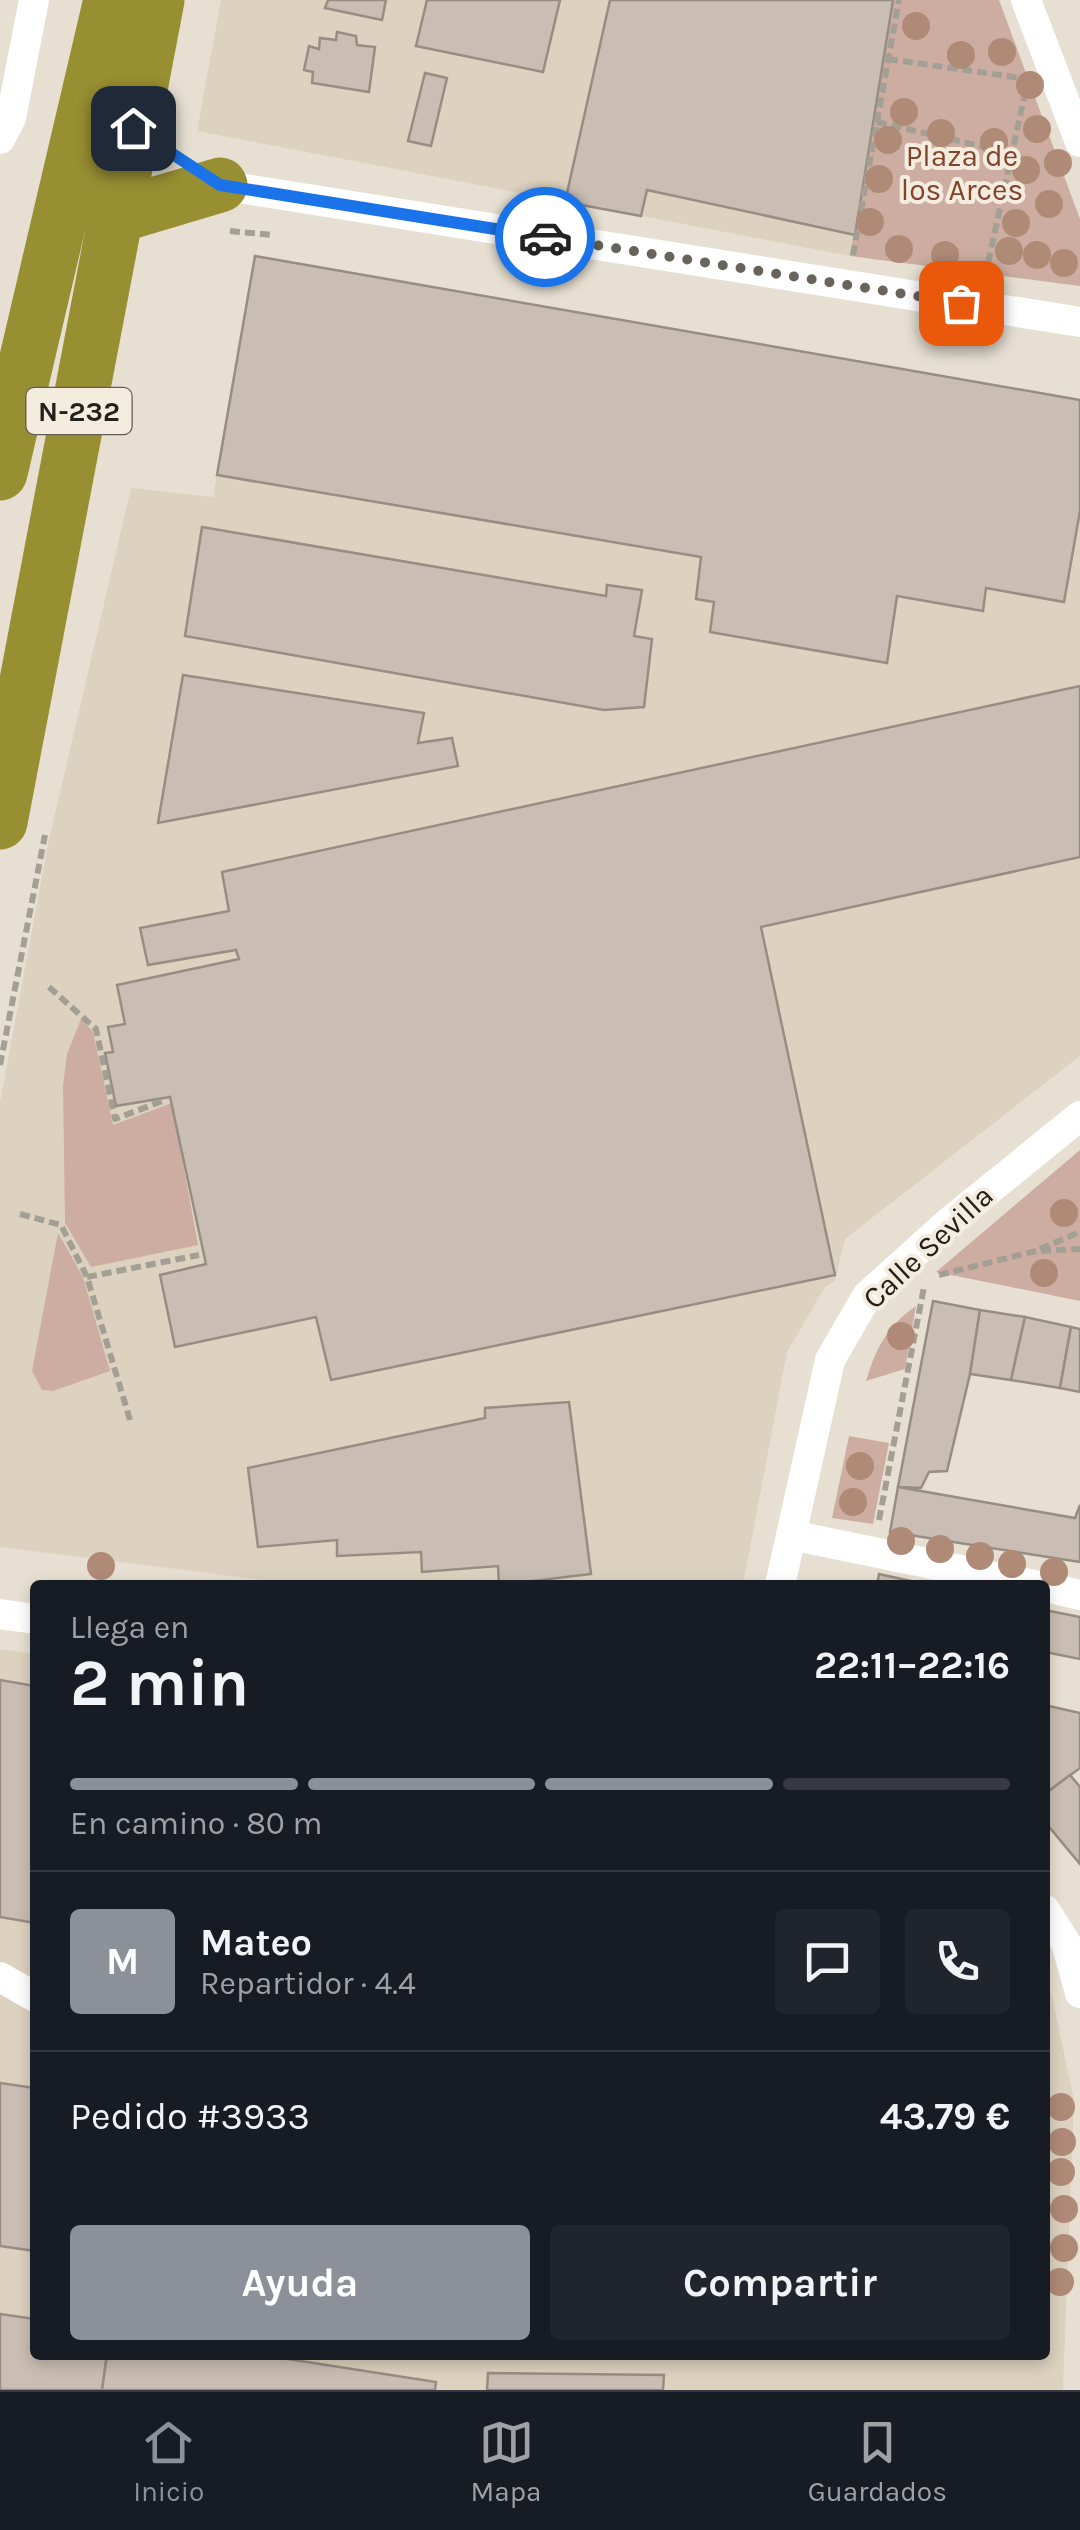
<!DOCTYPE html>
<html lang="es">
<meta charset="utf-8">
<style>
:root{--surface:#171b24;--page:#20242c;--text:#f1f3f6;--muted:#9ea1a6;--line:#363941;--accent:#8c9099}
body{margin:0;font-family:Karla,sans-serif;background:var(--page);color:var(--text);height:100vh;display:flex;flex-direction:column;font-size:38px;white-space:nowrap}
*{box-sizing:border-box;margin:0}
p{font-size:32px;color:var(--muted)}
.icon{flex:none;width:55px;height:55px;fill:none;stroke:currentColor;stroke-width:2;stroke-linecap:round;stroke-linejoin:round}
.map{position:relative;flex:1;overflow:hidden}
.panel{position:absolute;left:30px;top:1580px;width:1020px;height:780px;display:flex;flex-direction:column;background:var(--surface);border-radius:10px;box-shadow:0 5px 15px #0003}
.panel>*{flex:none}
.pin{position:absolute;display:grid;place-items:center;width:85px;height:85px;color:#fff;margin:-42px;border-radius:20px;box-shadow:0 5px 15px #0006}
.courier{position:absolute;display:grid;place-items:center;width:100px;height:100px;margin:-50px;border:8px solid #1a73e8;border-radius:50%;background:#fff;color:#222;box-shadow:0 2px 12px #0007}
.head em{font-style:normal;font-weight:700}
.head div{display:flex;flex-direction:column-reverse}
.head{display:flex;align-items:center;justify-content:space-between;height:170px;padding:0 40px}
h1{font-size:65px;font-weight:700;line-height:75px}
.bar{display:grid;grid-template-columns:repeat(4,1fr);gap:15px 10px;align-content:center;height:120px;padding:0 40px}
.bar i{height:12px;border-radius:8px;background:var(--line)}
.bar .on{background:var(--accent)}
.bar p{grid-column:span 4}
.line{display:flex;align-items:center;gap:25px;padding:0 40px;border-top:2px solid var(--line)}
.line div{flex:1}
.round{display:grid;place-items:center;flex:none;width:105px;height:105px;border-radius:10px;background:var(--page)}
.button{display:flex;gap:20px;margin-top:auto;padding:20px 40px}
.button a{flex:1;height:115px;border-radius:10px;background:var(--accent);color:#fff;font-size:40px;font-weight:700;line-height:115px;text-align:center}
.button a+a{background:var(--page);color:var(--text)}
.dock{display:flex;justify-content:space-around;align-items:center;height:140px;border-top:2px solid var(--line);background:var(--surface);font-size:28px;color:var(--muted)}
.dock a{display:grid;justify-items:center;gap:5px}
.dock .on{color:var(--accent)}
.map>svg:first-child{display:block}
.built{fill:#ddd2bf}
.green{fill:#cdada1}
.building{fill:#cabeb4;stroke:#988d83;stroke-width:2.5}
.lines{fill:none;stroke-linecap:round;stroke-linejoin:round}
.path{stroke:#a49f94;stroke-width:6;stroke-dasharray:10 5;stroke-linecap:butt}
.street{stroke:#fff;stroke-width:30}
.highway{stroke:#988f32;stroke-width:55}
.tree{fill:#af8a77}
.done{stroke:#68645c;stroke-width:10;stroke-dasharray:0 18}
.route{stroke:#1a73e8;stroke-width:12}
.labels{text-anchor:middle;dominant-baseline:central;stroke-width:8;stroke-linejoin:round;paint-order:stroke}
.shield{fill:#f4eddf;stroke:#625e56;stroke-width:2.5}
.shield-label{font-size:28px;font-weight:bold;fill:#23211c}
.park-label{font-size:30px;fill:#82442c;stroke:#f4eddf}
.street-label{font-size:30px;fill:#23211c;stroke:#f4eddf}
</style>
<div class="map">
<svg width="1080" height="2390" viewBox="0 0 1080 2390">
<rect width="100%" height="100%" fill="#e7e0d2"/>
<!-- built -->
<g class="built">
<polygon points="221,0 893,0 850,256 197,131"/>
<polygon points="255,256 1080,400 1080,1056 845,1239 835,1281 825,1287 787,1352 743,1585 304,1585 0,1547 0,1102 48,844 131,488 213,497"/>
<polygon points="0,1649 35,1654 35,2355 1045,2355 1045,1964 1074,2100 1063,2390 0,2390"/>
</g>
<!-- green -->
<g class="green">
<polygon points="892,0 999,0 1080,219 1080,286 850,256"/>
<polygon points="81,1019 93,1032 113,1125 172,1103 198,1245 91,1267 65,1223 63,1085 67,1054"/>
<polygon points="1080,1150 1080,1301 936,1272"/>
<polygon points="58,1233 83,1277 110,1371 53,1391 42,1390 32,1371"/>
<path d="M916 1306 905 1369 866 1381C876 1348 887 1326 916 1306Z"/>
<polygon points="849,1436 889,1443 873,1524 832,1518"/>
</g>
<!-- building -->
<g class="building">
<polygon points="328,0 386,0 382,20 325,8"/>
<polygon points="427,0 560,0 543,72 416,46"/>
<polygon points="610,0 893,0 855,235 647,190 641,216 565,202"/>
<polygon points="337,32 356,36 357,45 375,47 369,92 312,83 313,72 304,70 309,46 319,49 320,38 336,40"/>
<polygon points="425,73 447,78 431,146 408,141"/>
<polygon points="255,256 1080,400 1080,511 1064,602 986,588 983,611 897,596 887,663 710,632 714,602 696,599 701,557 217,475"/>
<polygon points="202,527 606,596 607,585 642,590 634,636 652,639 644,707 604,710 185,636"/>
<polygon points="183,675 424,713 418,743 452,738 458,766 158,823"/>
<polygon points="1080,686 1080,857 761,927 835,1275 331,1380 316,1317 175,1347 160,1275 206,1264 170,1097 116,1106 105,1053 113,1052 108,1027 125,1024 117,985 239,959 236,950 148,965 140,928 229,911 222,872"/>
<polygon points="933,1301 980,1310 970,1374 947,1471 929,1472 921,1488 898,1487"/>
<polygon points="980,1310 1025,1317 1011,1380 970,1374"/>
<polygon points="1025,1317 1071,1327 1060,1388 1011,1380"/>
<polygon points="1071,1327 1080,1329 1080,1392 1060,1388"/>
<polygon points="569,1402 591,1574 499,1585 498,1566 422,1572 421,1552 337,1556 337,1540 258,1547 248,1468 485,1418 485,1408"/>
<polygon points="898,1487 1075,1518 1080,1505 1080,1562 890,1532"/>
<polygon points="879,1574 929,1585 877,1585"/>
<polygon points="1045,1610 1080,1617 1080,1659 1045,1652"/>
<polygon points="0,1680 35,1686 35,1923 0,1917"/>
<polygon points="1049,1706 1080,1713 1080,1768 1045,1794"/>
<polygon points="1070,1775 1080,1787 1080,1864 1045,1822 1045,1794"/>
<polygon points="0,2083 35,2088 35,2251 0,2246"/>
<polygon points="0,2314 35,2319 35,2355 107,2355 102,2390 0,2390"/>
<polygon points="107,2355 262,2355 436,2382 435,2390 102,2390"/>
<polygon points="488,2373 664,2375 663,2390 487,2390"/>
</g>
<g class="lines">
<!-- path -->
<g class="path">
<polyline points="888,59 1021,78"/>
<polyline points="877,122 1015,154"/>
<polyline points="230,231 273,235"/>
<polyline points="853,255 899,0"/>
<polyline points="985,277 1026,89"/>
<polyline points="49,987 96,1029 115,1119 165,1100"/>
<polyline points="0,1065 45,835"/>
<polyline points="20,1214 61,1225 87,1277 130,1420"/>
<polyline points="1040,1249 1080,1232"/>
<polyline points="939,1275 1036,1251 1080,1249"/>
<polyline points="87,1277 199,1255"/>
<polyline points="879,1520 924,1287"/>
</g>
<!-- street -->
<g class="street">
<polyline points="1026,0 1080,142"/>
<polyline points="0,139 11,118 34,0"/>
<polyline points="220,185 1080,322"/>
<polyline points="791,1535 1034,1585"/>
<polyline points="780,1585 830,1360 867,1296 948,1223 1080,1116"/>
<polyline points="1045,1587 1080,1595"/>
<polyline points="0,1614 35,1619"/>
<polyline points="1045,1910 1066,1943 1080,1993"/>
<polyline points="0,1977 35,1997"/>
</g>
<!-- highway -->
<g class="highway">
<polyline points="116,216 220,185"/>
<polyline points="0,473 111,0"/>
<polyline points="0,822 157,0"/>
</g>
</g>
<!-- trees -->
<g class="tree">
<circle cx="916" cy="26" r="14"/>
<circle cx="1002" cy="52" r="14"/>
<circle cx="961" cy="55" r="14"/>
<circle cx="1030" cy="85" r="14"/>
<circle cx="904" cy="112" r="14"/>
<circle cx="1037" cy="129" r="14"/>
<circle cx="941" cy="133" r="14"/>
<circle cx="888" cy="140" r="14"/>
<circle cx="994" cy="142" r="14"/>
<circle cx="1058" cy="163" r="14"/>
<circle cx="1026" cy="170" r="14"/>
<circle cx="879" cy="179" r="14"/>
<circle cx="1049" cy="204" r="14"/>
<circle cx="870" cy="222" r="14"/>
<circle cx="1016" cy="223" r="14"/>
<circle cx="899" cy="249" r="14"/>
<circle cx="1009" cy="251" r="14"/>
<circle cx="945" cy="255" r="14"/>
<circle cx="1037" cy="255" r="14"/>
<circle cx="1064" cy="263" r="14"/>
<circle cx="1064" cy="1213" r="14"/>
<circle cx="1044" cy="1273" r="14"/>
<circle cx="901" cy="1336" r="14"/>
<circle cx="860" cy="1466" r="14"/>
<circle cx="853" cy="1502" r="14"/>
<circle cx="901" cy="1541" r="14"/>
<circle cx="940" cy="1549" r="14"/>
<circle cx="980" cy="1556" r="14"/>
<circle cx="1012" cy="1564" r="14"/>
<circle cx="101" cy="1566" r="14"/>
<circle cx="1054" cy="1572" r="14"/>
<circle cx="1061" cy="2107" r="14"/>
<circle cx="1062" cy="2142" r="14"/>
<circle cx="1061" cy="2172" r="14"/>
<circle cx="1064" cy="2209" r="14"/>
<circle cx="1064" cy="2248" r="14"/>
<circle cx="1060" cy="2282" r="14"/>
</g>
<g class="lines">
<!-- done -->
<polyline class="done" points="545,237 961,303"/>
<!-- route -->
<polyline class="route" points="133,128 220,185 545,237"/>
</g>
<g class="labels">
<!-- shield labels -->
<rect class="shield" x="26.5" y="388" width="105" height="46" rx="8"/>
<g class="shield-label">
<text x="79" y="411">N-232</text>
</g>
<!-- park labels -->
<g class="park-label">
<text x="962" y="156">Plaza de<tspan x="962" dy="34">los Arces</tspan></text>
</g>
<!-- street labels -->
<g class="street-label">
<text transform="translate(928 1247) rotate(-43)">Calle Sevilla</text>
</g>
</g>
</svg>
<div class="pin" style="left:961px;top:303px;background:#ea580c"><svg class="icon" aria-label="bag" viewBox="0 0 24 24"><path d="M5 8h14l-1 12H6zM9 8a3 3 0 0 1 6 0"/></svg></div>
<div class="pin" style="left:133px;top:128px;background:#1f2937"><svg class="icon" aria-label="home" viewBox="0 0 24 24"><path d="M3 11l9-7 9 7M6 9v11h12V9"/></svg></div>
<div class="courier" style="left:545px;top:237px"><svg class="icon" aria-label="car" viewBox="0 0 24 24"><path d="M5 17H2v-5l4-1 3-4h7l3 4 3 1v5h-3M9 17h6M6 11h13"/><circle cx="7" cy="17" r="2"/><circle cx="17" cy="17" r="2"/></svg></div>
<section class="panel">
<div class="head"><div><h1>2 min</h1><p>Llega en</p></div><em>22:11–22:16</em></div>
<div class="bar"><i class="on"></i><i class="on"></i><i class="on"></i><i></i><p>En camino · 80 m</p></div>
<div class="line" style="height:180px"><b class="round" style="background:var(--accent);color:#fff">M</b><div><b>Mateo</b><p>Repartidor · 4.4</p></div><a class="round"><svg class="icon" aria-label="chat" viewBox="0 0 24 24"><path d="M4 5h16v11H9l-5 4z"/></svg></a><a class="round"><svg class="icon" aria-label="phone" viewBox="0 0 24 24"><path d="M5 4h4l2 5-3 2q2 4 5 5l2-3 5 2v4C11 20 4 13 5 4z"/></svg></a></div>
<div class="line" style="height:130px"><div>Pedido #3933</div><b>43.79 €</b></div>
<div class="button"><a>Ayuda</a><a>Compartir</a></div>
</section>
</div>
<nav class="dock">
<a class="on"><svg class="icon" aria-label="home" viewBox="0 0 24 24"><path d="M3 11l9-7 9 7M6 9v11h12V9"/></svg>Inicio</a>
<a><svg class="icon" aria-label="map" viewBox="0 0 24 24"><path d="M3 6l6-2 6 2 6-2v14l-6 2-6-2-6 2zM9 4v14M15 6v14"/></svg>Mapa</a>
<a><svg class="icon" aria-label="saved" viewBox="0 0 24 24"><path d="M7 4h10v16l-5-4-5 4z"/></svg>Guardados</a>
</nav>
